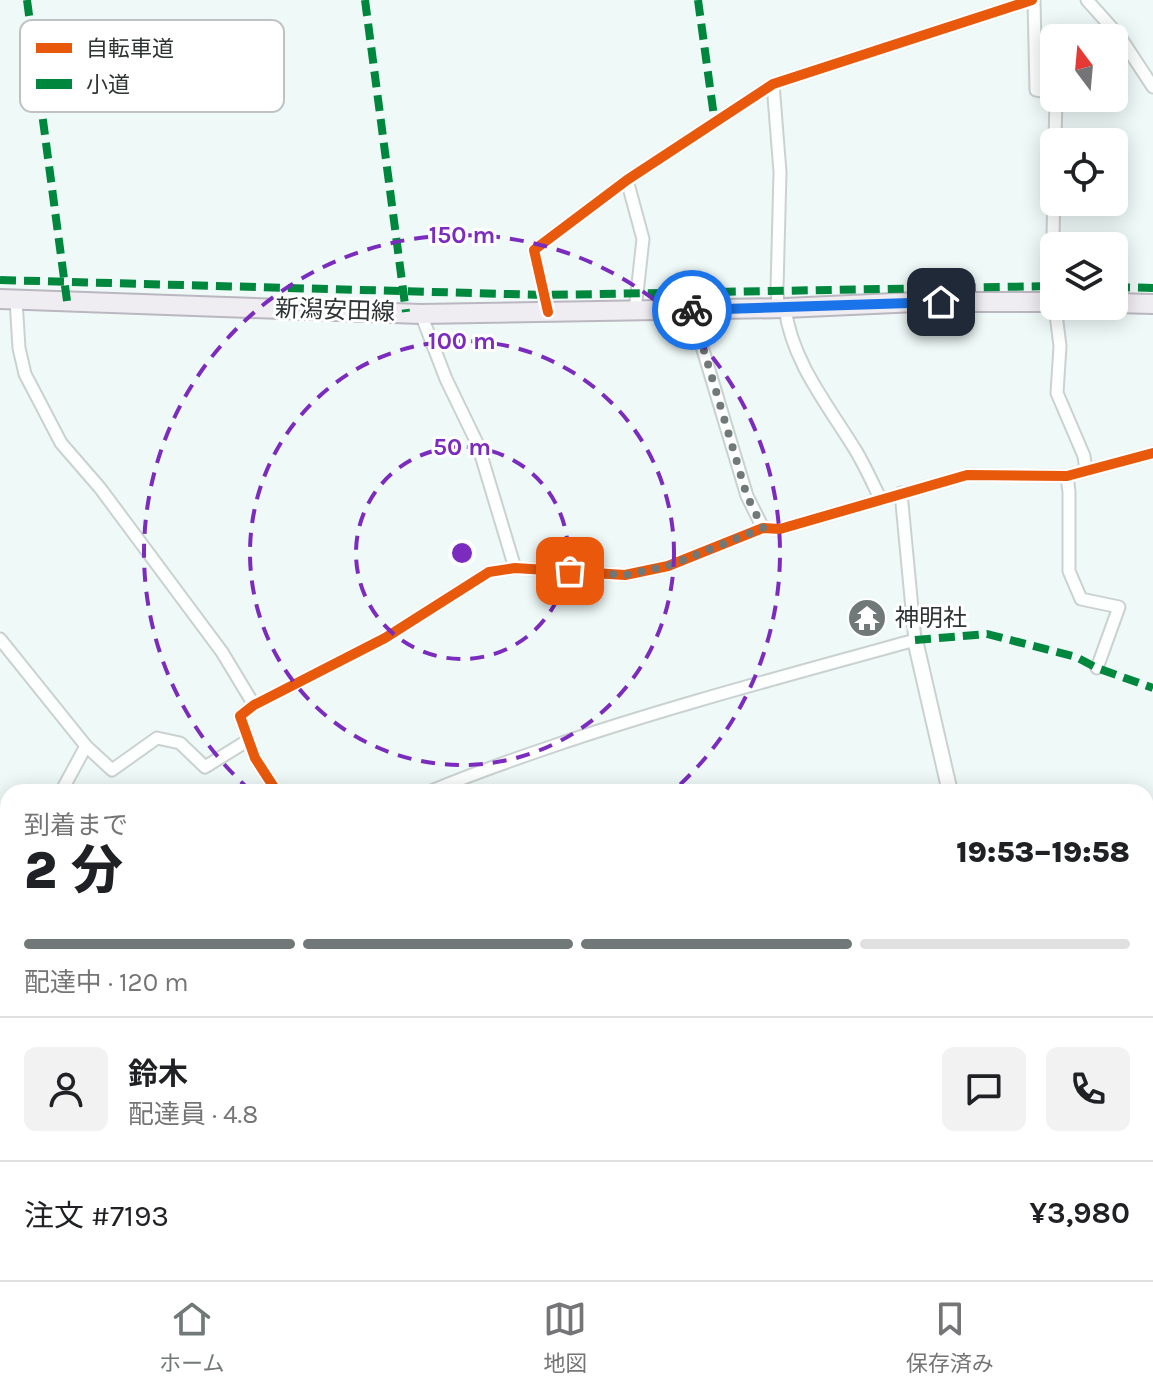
<!DOCTYPE html>
<html lang="ja">
<meta charset="utf-8">
<style>
:root{--surface:#fff;--page:#f2f2f2;--text:#202124;--muted:#757577;--line:#e0e0e0;--accent:#717978}
body{margin:0;font-family:Karla,"Noto Sans JP",sans-serif;background:var(--page);color:var(--text);height:100vh;display:flex;flex-direction:column;font-size:30px;white-space:nowrap}
*{box-sizing:border-box;margin:0}
p{font-size:26px;color:var(--muted)}
.icon{flex:none;width:44px;height:44px;fill:none;stroke:currentColor;stroke-width:2;stroke-linecap:round;stroke-linejoin:round}
.map{position:relative;flex:1;overflow:hidden}
.panel{position:absolute;left:0px;top:784px;width:1154px;height:496px;display:flex;flex-direction:column;background:var(--surface);border-radius:24px 24px 0 0;box-shadow:0 4px 20px #0003}
.panel>*{flex:none}
.needle{width:52px;rotate:344deg}
.tools{position:absolute;left:1040px;top:24px;display:grid;gap:16px}
.tools a{display:grid;place-items:center;width:88px;height:88px;border-radius:12px;background:var(--surface);box-shadow:0 4px 20px #0003;font-size:40px}
.pin{position:absolute;display:grid;place-items:center;width:68px;height:68px;color:#fff;margin:-34px;border-radius:16px;box-shadow:0 4px 12px #0006}
.courier{position:absolute;display:grid;place-items:center;width:80px;height:80px;margin:-40px;border:6px solid #1a73e8;border-radius:50%;background:#fff;color:#222;box-shadow:0 2px 10px #0007}
.head em{font-style:normal;font-weight:800}
.head div{display:flex;flex-direction:column-reverse}
.head{display:flex;align-items:center;justify-content:space-between;height:136px;padding:0 24px}
h1{font-size:52px;font-weight:800;line-height:60px}
.bar{display:grid;grid-template-columns:repeat(4,1fr);gap:12px 8px;align-content:center;height:96px;padding:0 24px}
.bar i{height:10px;border-radius:6px;background:var(--line)}
.bar .current{background:var(--accent)}
.bar p{grid-column:span 4}
.line{display:flex;align-items:center;gap:20px;padding:0 24px;border-top:2px solid var(--line)}
.line div{flex:1}
.round{display:grid;place-items:center;flex:none;width:84px;height:84px;border-radius:12px;background:var(--page)}
.menu{display:flex;justify-content:space-around;align-items:center;height:112px;border-top:2px solid var(--line);background:var(--surface);font-size:22px;color:var(--muted)}
.menu a{display:grid;justify-items:center;gap:4px}
.menu .current{color:var(--accent)}
.map>svg:first-child{display:block}
.green{fill:#f2e1fb}
.lines{fill:none;stroke-linecap:round;stroke-linejoin:round}
.stream{stroke:#8dc7bf;stroke-width:4}
.minor-casing{stroke:#cad2d0;stroke-width:15}
.tertiary-casing{stroke:#cad2d0;stroke-width:18}
.primary-casing{stroke:#bab7c0;stroke-width:22}
.minor{stroke:#fdfefe;stroke-width:11}
.tertiary{stroke:#fdfefe;stroke-width:14}
.primary{stroke:#efecf2;stroke-width:18}
.quiet{stroke:#00873e;stroke-width:8;stroke-dasharray:16 8;stroke-linecap:butt}
.cycleway-casing{stroke:#fff;stroke-width:15}
.cycleway{stroke:#e8590c;stroke-width:10}
.done{stroke:#717978;stroke-width:8;stroke-dasharray:0 14.4}
.route{stroke:#1a73e8;stroke-width:10}
.ring{fill:none;stroke:#7b2cbf;stroke-width:4;stroke-dasharray:14 10}
.labels{text-anchor:middle;dominant-baseline:central;stroke-width:6;stroke-linejoin:round;paint-order:stroke}
.street-label{font-size:24px;fill:#2d3433;stroke:#fff}
.poi-label{font-size:24px;fill:#2d3433;stroke:#fff;text-anchor:start}
.key{fill:#fff;stroke:#c0c2c2;stroke-width:2}
.key-label{font-size:22px;fill:#2d3433}
.centre{fill:#7b2cbf;stroke:#fff;stroke-width:4}
.ring-label{font-size:24px;text-anchor:middle;font-weight:bold;fill:#7b2cbf;stroke:#fff;stroke-width:6;stroke-linejoin:round;paint-order:stroke}
</style>
<div class="map">
<svg width="1153" height="1280" viewBox="0 0 1153 1280">
<rect width="100%" height="100%" fill="#effaf8"/>
<!-- green -->
<polygon class="green" points="519,1272 755,1272 757,1280 506,1280"/>
<g class="lines">
<!-- stream -->
<g class="stream">
<path d="M609 792C626 789 639 785 655 792"/>
<polyline points="1146,969 1153,971"/>
<polyline points="0,1138 8,1131"/>
</g>
<defs>
<g id="minor">
<polyline points="1034,0 1036,90 1054,93"/>
<polyline points="1087,0 1120,37 1153,87"/>
<polyline points="773,84 780,172 777,289 778,307"/>
<polyline points="1055,142 1056,98"/>
<polyline points="627,180 643,239 635,311"/>
<polyline points="1054,188 1052,286 1054,301"/>
<polyline points="16,300 19,348 25,374 61,443 100,488 222,652 254,705"/>
<polyline points="1055,306 1060,346 1057,393 1084,456 1086,471"/>
<path d="M785 308C792 362 828 405 856 451 865 466 873 484 881 500"/>
<polyline points="691,310 747,496 763,528"/>
<polyline points="548,312 534,250 627,180 773,84 1032,0"/>
<polyline points="421,314 446,379 478,445 515,568"/>
<polyline points="1067,476 1069,492 1069,571 1081,599 1119,607 1097,668"/>
<polyline points="0,639 86,746 61,792"/>
<polyline points="86,746 112,770 157,738 180,743 205,767 247,741"/>
<polyline points="277,792 255,758 240,716 254,705 385,638 489,572 515,568 625,575 668,566 763,528 780,529 967,475 1067,476 1153,453"/>
<path d="M429 792C469 775 509 761 550 747 670 706 793 674 915 640L901 493"/>
<polyline points="0,1107 8,1101"/>
<polyline points="1146,1183 1153,1183"/>
<polyline points="703,1272 706,1280"/>
<polyline points="1096,1280 1098,1272"/>
</g>
<g id="tertiary">
<polyline points="915,640 950,792"/>
<polyline points="1058,1272 1060,1280"/>
</g>
<g id="primary">
<polyline points="0,299 421,314 785,308 917,302 1054,302"/>
<polyline points="1114,303 1153,304"/>
<polyline points="1146,1080 1153,1075"/>
<polyline points="911,1280 920,1272"/>
</g>
</defs>
<!-- minor casing -->
<use href="#minor" class="minor-casing"/>
<!-- tertiary casing -->
<use href="#tertiary" class="tertiary-casing"/>
<!-- primary casing -->
<use href="#primary" class="primary-casing"/>
<!-- minor -->
<use href="#minor" class="minor"/>
<!-- tertiary -->
<use href="#tertiary" class="tertiary"/>
<!-- primary -->
<use href="#primary" class="primary"/>
<!-- quiet -->
<g class="quiet">
<polyline points="27,0 67,301"/>
<polyline points="365,0 406,312"/>
<polyline points="698,0 715,124"/>
<polyline points="0,280 544,295 1054,286"/>
<polyline points="1114,287 1153,288"/>
<polyline points="915,640 987,634 1076,657 1097,668 1153,688"/>
<polyline points="1146,884 1153,864"/>
<polyline points="519,1280 532,1272"/>
</g>
<defs>
<g id="cycleway">
<polyline points="548,312 534,250 627,180 773,84 1032,0"/>
<polyline points="277,792 255,758 240,716 254,705 385,638 489,572 515,568 625,575 668,566 763,528 780,529 967,475 1067,476 1153,453"/>
</g>
</defs>
<!-- cycleway casing -->
<use href="#cycleway" class="cycleway-casing"/>
<!-- cycleway -->
<use href="#cycleway" class="cycleway"/>
</g>
<g class="lines">
<!-- done -->
<polyline class="done" points="570,571 625,575 668,566 763,528 747,496 692,310"/>
<!-- route -->
<polyline class="route" points="692,310 941,302"/>
</g>
<!-- distance rings -->
<g class="ring">
<circle cx="462" cy="553" r="106"/>
<circle cx="462" cy="553" r="212"/>
<path d="M251 791A318 318 0 1 1 673 791"/>
</g>
<!-- icons -->
<defs>
<symbol id="temple-disc" viewBox="-11 -11 22 22"><circle r="9.5" fill="#717978" stroke="#fff"/><path d="M0-6L5-2H3V0L6.5 2.5H4V6H1.5V3h-3V6H-4V2.5H-6.5L-3 0V-2H-5Z" fill="#fff"/></symbol>
</defs>
<g fill-rule="evenodd">
<use href="#temple-disc" x="845" y="596" width="44" height="44"/>
</g>
<g class="labels">
<!-- street labels -->
<g class="street-label">
<text transform="translate(335 310) rotate(2)">新潟安田線</text>
</g>
<!-- poi labels -->
<g class="poi-label">
<text x="895" y="618">神明社</text>
</g>
</g>
<!-- legend -->
<rect x="20" y="20" width="264" height="92" rx="12" class="key"/>
<rect x="36" y="43" width="36" height="10" fill="#e8590c"/>
<rect x="36" y="79" width="36" height="10" fill="#00873e"/>
<g class="key-label">
<text x="86" y="56">自転車道</text>
<text x="86" y="92">小道</text>
</g>
<circle cx="462" cy="553" r="12" class="centre"/>
<g class="ring-label">
<text x="462" y="243">150 m</text>
<text x="462" y="349">100 m</text>
<text x="462" y="455">50 m</text>
</g>
</svg>
<div class="tools">
<a><svg class="needle" viewBox="-14 -14 28 28"><path d="M0-13l5 13h-10z" fill="#e53935"/><path d="M0 13l5-13h-10z" fill="#757577"/></svg></a>
<a><svg class="icon" aria-label="locate" viewBox="0 0 24 24"><circle cx="12" cy="12" r="6"/><path d="M12 2v4M12 18v4M2 12h4M18 12h4"/></svg></a>
<a><svg class="icon" aria-label="layers" viewBox="0 0 24 24"><path d="M12 4l9 5-9 5-9-5zM3 14l9 5 9-5"/></svg></a>
</div>
<div class="pin" style="left:570px;top:571px;background:#ea580c"><svg class="icon" aria-label="bag" viewBox="0 0 24 24"><path d="M5 8h14l-1 12H6zM9 8a3 3 0 0 1 6 0"/></svg></div>
<div class="pin" style="left:941px;top:302px;background:#1f2937"><svg class="icon" aria-label="home" viewBox="0 0 24 24"><path d="M3 11l9-7 9 7M6 9v11h12V9"/></svg></div>
<div class="courier" style="left:692px;top:310px"><svg class="icon" aria-label="bike" viewBox="0 0 24 24"><circle cx="6" cy="16" r="4"/><circle cx="18" cy="16" r="4"/><path d="M6 16l4-8h5l3 8M10 8l3 8H6M13 5h3"/></svg></div>
<section class="panel">
<div class="head"><div><h1>2 分</h1><p>到着まで</p></div><em>19:53–19:58</em></div>
<div class="bar"><i class="current"></i><i class="current"></i><i class="current"></i><i></i><p>配達中 · 120 m</p></div>
<div class="line" style="height:144px"><a class="round"><svg class="icon" aria-label="person" viewBox="0 0 24 24"><circle cx="12" cy="8" r="4"/><path d="M4 21q1-7 8-7t8 7"/></svg></a><div><b>鈴木</b><p>配達員 · 4.8</p></div><a class="round"><svg class="icon" aria-label="chat" viewBox="0 0 24 24"><path d="M4 5h16v11H9l-5 4z"/></svg></a><a class="round"><svg class="icon" aria-label="phone" viewBox="0 0 24 24"><path d="M5 4h4l2 5-3 2q2 4 5 5l2-3 5 2v4C11 20 4 13 5 4z"/></svg></a></div>
<div class="line" style="height:104px"><div>注文 #7193</div><b>¥3,980</b></div>
</section>
</div>
<nav class="menu">
<a class="current"><svg class="icon" aria-label="home" viewBox="0 0 24 24"><path d="M3 11l9-7 9 7M6 9v11h12V9"/></svg>ホーム</a>
<a><svg class="icon" aria-label="map" viewBox="0 0 24 24"><path d="M3 6l6-2 6 2 6-2v14l-6 2-6-2-6 2zM9 4v14M15 6v14"/></svg>地図</a>
<a><svg class="icon" aria-label="saved" viewBox="0 0 24 24"><path d="M7 4h10v16l-5-4-5 4z"/></svg>保存済み</a>
</nav>
